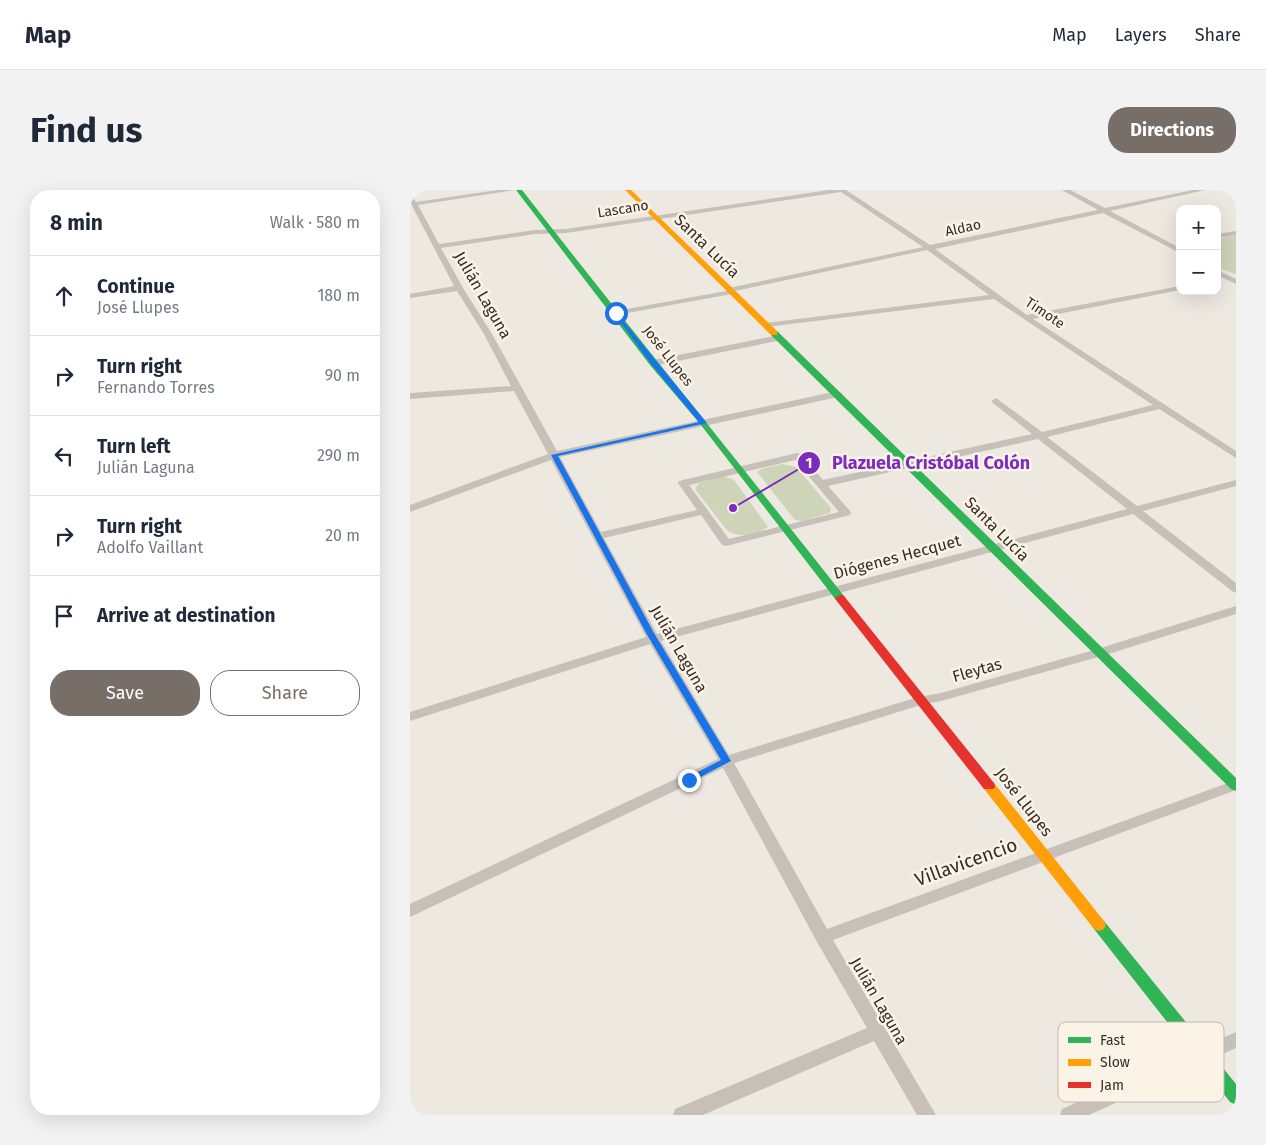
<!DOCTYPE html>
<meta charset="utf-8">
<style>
:root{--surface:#fff;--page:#f2f2f3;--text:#1f2937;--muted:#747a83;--line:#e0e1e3;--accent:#776e68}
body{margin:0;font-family:"Fira Sans",sans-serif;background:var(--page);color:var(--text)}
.controls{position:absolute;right:15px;top:15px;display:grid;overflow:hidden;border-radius:10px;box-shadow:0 5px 20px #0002}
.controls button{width:45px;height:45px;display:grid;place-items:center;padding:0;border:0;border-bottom:1px solid var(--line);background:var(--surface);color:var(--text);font:25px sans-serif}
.stop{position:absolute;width:15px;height:15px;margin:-11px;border:4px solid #1a73e8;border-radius:50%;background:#fff}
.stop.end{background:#1a73e8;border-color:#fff;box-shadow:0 1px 5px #0008}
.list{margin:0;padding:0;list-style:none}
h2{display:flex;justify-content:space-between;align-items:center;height:65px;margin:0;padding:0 20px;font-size:21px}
h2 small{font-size:16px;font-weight:400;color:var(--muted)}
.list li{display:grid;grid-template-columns:32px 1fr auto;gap:15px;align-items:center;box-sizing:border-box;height:80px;padding:0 20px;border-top:1px solid var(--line)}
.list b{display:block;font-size:19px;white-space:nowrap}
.list p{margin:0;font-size:16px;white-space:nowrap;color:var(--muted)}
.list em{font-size:16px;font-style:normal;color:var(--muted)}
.actions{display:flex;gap:10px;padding:15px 20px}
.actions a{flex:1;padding:11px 0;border:1px solid var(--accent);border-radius:20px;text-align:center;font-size:18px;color:var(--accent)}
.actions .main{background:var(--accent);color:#fff}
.icon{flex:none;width:28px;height:28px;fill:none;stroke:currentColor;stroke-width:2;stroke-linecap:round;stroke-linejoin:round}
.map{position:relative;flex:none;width:826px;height:925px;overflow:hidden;border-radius:20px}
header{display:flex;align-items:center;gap:30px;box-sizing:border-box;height:70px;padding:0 25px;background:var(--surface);border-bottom:1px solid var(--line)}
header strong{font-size:24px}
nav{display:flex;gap:28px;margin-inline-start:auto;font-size:18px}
.intro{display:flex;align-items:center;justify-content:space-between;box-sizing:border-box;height:120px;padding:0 30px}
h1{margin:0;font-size:35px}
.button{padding:12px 22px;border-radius:20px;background:var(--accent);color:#fff;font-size:18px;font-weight:700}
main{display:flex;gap:30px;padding:0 30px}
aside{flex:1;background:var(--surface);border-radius:20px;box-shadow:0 5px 20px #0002}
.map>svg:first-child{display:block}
.green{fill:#cdd4b8}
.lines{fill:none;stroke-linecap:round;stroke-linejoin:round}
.street{fill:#c6c0b9;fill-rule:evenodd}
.fast{fill:#30b455;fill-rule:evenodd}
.slow{fill:#ff9f0a;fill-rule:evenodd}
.jam{fill:#e5322d;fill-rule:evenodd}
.route{fill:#1a73e8}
.labels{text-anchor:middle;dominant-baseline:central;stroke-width:5;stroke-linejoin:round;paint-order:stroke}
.far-street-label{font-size:14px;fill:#372d27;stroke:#fbf3e6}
.street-label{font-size:16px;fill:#372d27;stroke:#fbf3e6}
.near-street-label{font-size:19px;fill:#372d27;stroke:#fbf3e6}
.key{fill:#fbf3e6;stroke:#c0b8ad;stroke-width:1}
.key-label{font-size:14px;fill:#372d27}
.leader{fill:none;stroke:#7b2cbf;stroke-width:2}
.callout-dot{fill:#7b2cbf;stroke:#fbf3e6;stroke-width:2}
.mark-label{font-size:15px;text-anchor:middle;font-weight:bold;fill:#fff}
.callout-label{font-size:18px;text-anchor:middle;font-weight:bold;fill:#7b2cbf;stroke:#fbf3e6;stroke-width:5;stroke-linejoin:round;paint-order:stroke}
</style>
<header>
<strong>Map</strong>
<nav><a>Map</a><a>Layers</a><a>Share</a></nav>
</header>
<div class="intro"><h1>Find us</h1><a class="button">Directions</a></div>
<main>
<aside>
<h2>8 min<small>Walk · 580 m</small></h2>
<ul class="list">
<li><svg class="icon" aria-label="ahead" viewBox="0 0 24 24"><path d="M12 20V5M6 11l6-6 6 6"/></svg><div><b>Continue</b><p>José Llupes</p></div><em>180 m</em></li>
<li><svg class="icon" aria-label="right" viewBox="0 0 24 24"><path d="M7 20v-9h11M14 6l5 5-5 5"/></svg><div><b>Turn right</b><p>Fernando Torres</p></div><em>90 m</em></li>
<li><svg class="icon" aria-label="left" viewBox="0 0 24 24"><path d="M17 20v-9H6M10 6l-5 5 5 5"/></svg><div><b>Turn left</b><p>Julián Laguna</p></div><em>290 m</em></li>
<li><svg class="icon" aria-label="right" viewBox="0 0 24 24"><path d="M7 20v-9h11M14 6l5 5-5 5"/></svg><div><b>Turn right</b><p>Adolfo Vaillant</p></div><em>20 m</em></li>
<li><svg class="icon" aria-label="arrive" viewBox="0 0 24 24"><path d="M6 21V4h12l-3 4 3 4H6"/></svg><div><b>Arrive at destination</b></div></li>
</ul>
<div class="actions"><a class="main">Save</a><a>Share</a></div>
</aside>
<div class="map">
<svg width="826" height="925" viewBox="0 0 826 925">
<rect width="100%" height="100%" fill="#ede8e0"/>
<path class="green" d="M 826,45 L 826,84 L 807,78 L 807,49 Z
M 372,274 L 386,277 L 421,318 L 420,323 L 392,331 L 385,330 L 347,282 L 351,279 Z
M 313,286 L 324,290 L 358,337 C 347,345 326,349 316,339 L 285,299 L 289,293 Z"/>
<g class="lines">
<path class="street" d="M 88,0 L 104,0 L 8,15 L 29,54 L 125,40 L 156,39 L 419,0 L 436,0 L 520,55 L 688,20 L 652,0 L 660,0 L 695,18 L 783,0 L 795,0 L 700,21 L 770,58 L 770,63 L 693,23 L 525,59 L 617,125 L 770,96 L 770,100 L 623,129 L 826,261 L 826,268 L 749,219 L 637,247 L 727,316 L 826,290 L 826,296 L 733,321 L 826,393 L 826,403 L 822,401 L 723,324 L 251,451 L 319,565 L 508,507 L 531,503 L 684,460 L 826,416 L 826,424 L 692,466 L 531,511 L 514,514 L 324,573 L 417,739 L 826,590 L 826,600 L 423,750 L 526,925 L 507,925 L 464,851 L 293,925 L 263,925 L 265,919 L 457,838 L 407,752 L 313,578 L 0,727 L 0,714 L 308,569 L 240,454 L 0,531 L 0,522 L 236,447 L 141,270 L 0,322 L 0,315 L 138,264 L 104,201 L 0,209 L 0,203 L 101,196 L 74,144 L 47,101 L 0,108 L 0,104 L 44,96 L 0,12 L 0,4 L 6,12 ZM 431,2 L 513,57 L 319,98 L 316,101 L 206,121 L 202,123 L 206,125 L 322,104 L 325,104 L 325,101 L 517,60 L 579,105 L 356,133 L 352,135 L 356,137 L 584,109 L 743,215 L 632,242 L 586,208 L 581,211 L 583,213 L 622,244 L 413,290 L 391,264 L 387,263 L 269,291 L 268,293 L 287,320 L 191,342 L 150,267 L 428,207 L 433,204 L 428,201 L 147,261 L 82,144 L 53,98 L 31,58 L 125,44 L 156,43 ZM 628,249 L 717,319 L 247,444 L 194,348 L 291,325 L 312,355 L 316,356 L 440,325 L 441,323 L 440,321 L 418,296 ZM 385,270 L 429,322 L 319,349 L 279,295 Z
M 826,41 L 826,45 L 807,48 L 807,44 Z
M 807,80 L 826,89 L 826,94 L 807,85 Z
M 369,145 L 372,146 L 372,150 L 243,176 L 239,173 L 243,170 Z
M 826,842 L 826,858 L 679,925 L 650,925 L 652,919 Z"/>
<path class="fast" d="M 106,0 L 112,0 C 218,136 327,270 434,406 L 435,408 L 434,410 L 426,410 L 291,235 L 240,175 Z
M 361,141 L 367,141 L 826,588 L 826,601 L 821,599 L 361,145 Z
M 689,729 L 694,731 L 826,894 L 826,915 L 820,912 L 684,739 L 682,735 L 684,731 Z"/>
<path class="slow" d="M 215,0 L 221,0 L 367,141 L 367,145 L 361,145 Z
M 579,591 L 584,593 L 694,731 L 696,735 L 694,739 L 689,741 L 684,739 L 574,599 L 573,596 L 574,593 Z"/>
<path class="jam" d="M 430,405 L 434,406 L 584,593 L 585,596 L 584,599 L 574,599 L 426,410 L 425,408 Z"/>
</g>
<path class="route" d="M 206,122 L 297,233 L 148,266 L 244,443 L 321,571 L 279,593 L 275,590 L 276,588 L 311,570 L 236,443 L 141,265 L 289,232 L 241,174 L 204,123 Z"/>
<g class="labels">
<g class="far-street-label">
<text transform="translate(213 19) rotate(-9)">Lascano</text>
<text transform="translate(553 38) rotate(-12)">Aldao</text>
<text transform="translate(635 123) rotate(34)">Timote</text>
<text transform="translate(258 166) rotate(52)">José Llupes</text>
</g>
<g class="street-label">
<text transform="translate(297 56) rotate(44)">Santa Lucía</text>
<text transform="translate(73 105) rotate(60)">Julián Laguna</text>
<text transform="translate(587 339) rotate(45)">Santa Lucía</text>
<text transform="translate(487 367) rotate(-15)">Diógenes Hecquet</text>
<text transform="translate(269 459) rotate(60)">Julián Laguna</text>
<text transform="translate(567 480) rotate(-16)">Fleytas</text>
<text transform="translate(614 612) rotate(52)">José Llupes</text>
<text transform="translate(469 811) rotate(60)">Julián Laguna</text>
</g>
<g class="near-street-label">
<text transform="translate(556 672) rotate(-20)">Villavicencio</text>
</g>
</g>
<rect x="648" y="832" width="166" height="80" rx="8" class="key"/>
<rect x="658" y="847" width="23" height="6" fill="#30b455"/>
<rect x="658" y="869" width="23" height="7" fill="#ff9f0a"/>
<rect x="658" y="892" width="23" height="6" fill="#e5322d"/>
<g class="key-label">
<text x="690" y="855">Fast</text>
<text x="690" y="877">Slow</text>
<text x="690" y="900">Jam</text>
</g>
<path class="leader" d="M323 318L399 273"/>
<g class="callout-dot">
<circle cx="323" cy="318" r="5"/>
<circle cx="399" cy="273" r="12"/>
</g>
<g class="mark-label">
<text x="399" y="278">1</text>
</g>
<g class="callout-label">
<text x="521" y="279">Plazuela Cristóbal Colón</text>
</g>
</svg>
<div class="controls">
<button>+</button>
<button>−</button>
</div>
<div class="stop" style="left:206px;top:123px"></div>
<div class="stop end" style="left:279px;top:590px"></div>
</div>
</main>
